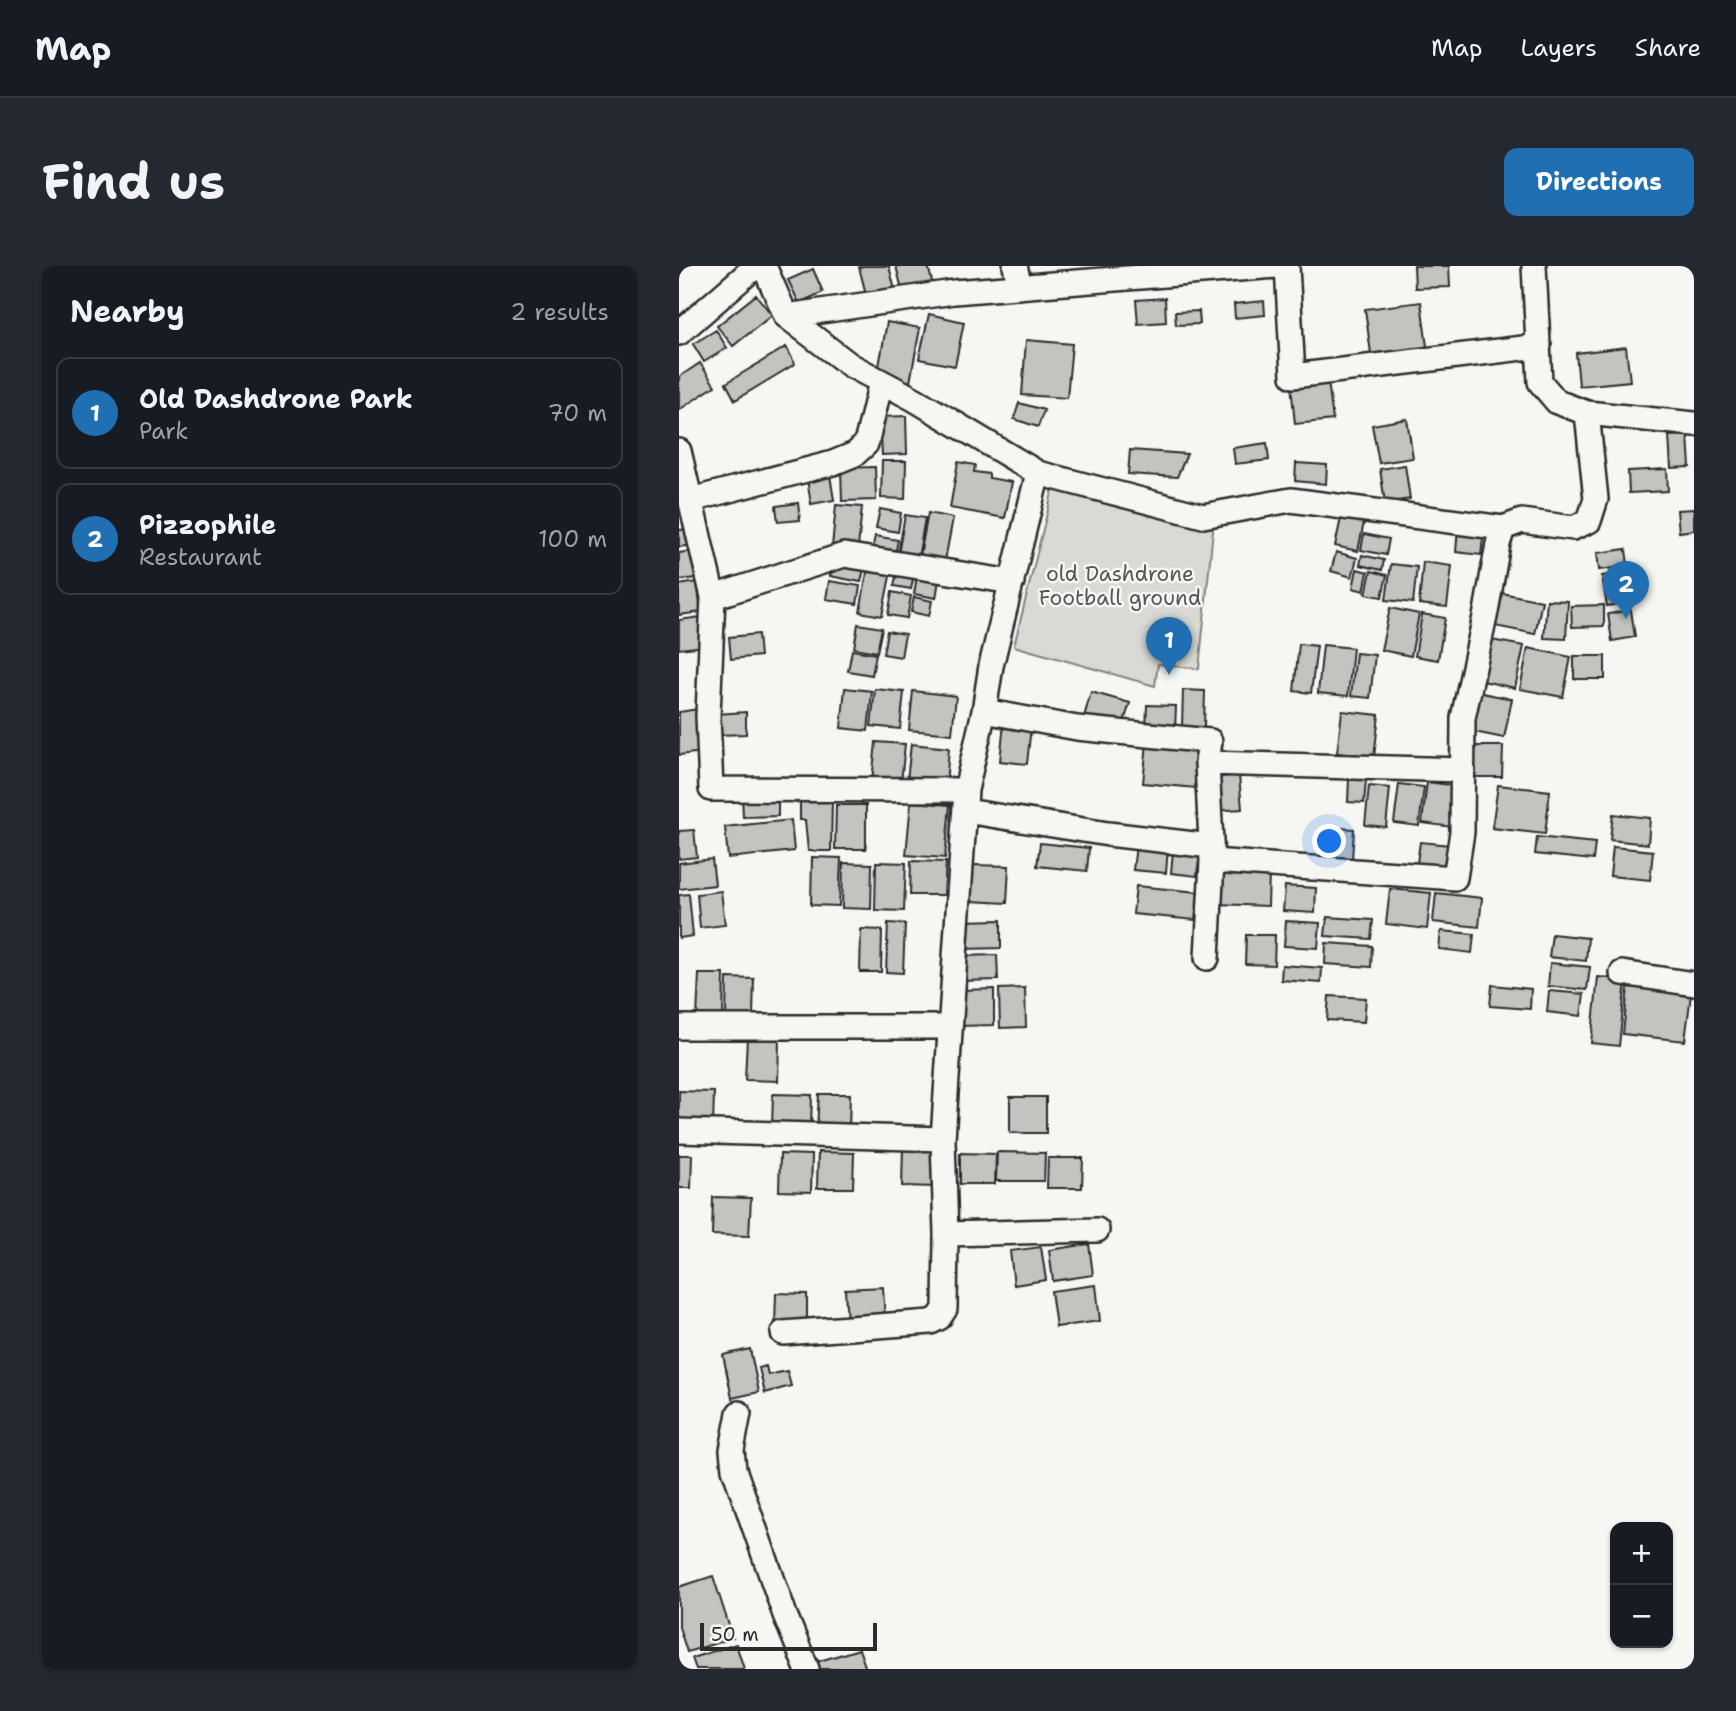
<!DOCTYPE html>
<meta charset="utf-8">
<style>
:root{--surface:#171b24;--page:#242831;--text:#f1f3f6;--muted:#9ea1a6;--line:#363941;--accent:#1f6fb2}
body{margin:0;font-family:"Shantell Sans",sans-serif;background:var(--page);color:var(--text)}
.controls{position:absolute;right:21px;bottom:21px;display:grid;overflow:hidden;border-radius:14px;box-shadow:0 2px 5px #0004}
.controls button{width:63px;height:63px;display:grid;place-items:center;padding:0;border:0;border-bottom:2px solid var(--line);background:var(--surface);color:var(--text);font:35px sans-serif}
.scale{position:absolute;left:21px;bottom:18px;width:177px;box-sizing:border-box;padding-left:7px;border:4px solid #2b2b2b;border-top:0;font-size:19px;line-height:24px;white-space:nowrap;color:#2b2b2b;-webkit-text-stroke:5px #f6f6f2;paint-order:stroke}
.you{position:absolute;left:651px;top:576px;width:24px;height:24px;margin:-18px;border:5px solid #fff;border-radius:50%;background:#1a73e8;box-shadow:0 0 0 10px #1a73e833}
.badge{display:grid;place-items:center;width:46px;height:46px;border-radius:50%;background:var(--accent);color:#fff;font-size:23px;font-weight:700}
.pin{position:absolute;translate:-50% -58px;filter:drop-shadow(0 2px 4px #0008)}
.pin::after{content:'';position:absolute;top:37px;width:24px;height:21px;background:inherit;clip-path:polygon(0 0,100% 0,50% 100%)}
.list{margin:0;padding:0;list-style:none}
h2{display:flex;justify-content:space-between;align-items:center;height:91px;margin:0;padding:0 28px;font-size:30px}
h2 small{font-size:23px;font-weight:400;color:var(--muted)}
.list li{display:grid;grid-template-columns:46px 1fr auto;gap:21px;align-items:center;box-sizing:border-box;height:112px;margin:0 14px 14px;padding:0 14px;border:2px solid var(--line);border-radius:14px}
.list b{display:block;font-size:26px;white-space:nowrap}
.list p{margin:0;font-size:23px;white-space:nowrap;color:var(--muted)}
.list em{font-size:23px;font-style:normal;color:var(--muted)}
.map{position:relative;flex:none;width:1015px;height:1403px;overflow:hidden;border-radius:14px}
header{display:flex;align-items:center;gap:42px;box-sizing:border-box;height:98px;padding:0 35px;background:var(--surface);border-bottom:2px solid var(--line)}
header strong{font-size:33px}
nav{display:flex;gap:38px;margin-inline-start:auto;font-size:24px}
.intro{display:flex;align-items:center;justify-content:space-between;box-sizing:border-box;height:168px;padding:0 42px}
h1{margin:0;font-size:49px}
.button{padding:18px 32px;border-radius:14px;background:var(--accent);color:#fff;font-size:24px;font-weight:700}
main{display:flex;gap:42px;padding:0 42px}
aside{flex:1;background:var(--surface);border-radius:14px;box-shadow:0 2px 5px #0004}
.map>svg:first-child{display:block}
.green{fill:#d9d9d5;stroke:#828280;stroke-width:2}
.building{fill:#c3c3c0;stroke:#2b2b2b;stroke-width:2}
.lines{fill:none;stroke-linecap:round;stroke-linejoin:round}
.minor-casing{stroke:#2b2b2b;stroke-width:28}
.minor{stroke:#f6f6f2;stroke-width:23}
.labels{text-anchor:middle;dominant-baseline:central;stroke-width:5;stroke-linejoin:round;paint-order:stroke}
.park-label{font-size:21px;fill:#565656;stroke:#f6f6f2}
</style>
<header>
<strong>Map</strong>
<nav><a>Map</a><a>Layers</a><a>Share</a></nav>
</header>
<div class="intro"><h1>Find us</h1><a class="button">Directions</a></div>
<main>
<aside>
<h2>Nearby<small>2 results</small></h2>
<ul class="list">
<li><span class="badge">1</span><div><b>Old Dashdrone Park</b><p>Park</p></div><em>70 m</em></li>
<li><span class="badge">2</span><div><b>Pizzophile</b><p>Restaurant</p></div><em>100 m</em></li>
</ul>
</aside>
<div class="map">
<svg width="1015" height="1403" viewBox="0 0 1015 1403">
<rect width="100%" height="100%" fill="#f6f6f2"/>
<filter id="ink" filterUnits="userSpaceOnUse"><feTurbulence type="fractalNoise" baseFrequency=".0143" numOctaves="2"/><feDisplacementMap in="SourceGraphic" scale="14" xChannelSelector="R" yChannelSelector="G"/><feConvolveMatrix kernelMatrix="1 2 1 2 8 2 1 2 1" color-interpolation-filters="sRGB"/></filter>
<g filter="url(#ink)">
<path class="green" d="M 376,215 L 535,254 L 520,403 L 479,398 L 476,420 L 335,380 Z"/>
<path class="building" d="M 185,0 L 210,0 L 217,28 L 189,36 L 180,1 Z
M 217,0 L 249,0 L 255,23 L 225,31 Z
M 735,0 L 770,0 L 771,21 L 736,22 Z
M 134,3 L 144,26 L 120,37 L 109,14 Z
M 77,29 L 93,49 L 54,80 L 38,60 Z
M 486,32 L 487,56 L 459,58 L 457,34 Z
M 585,35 L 586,49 L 556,52 L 555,38 Z
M 742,36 L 749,88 L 693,95 L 686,43 Z
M 520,45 L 521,58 L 497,59 L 496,46 Z
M 250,48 L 285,56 L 276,100 L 240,93 Z
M 208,56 L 241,62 L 231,116 L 198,111 Z
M 37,64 L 48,82 L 25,96 L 14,78 Z
M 347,74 L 393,78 L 388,132 L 343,129 Z
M 107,81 L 116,98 L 56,134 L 47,117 Z
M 947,81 L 951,115 L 900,120 L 897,87 Z
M 21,97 L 36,120 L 0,144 L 0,111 Z
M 649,115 L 654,154 L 616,158 L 612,119 Z
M 340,137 L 365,144 L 359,161 L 335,153 Z
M 227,150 L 228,188 L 203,189 L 201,151 Z
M 728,153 L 734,192 L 700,197 L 693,159 Z
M 1009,169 L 1011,201 L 992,202 L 990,170 Z
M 588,177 L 590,194 L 556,198 L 554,182 Z
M 451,184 L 508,188 L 498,211 L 449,208 Z
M 203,195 L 227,195 L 226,233 L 202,232 Z
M 279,196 L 296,199 L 295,206 L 310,208 L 310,212 L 333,216 L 326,252 L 271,242 Z
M 617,197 L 648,199 L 647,218 L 616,215 Z
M 726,199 L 731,233 L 706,237 L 701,203 Z
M 196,201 L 197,234 L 163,235 L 162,202 Z
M 150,203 L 155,234 L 132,238 L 127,207 Z
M 988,203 L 989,225 L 950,227 L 949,205 Z
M 119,237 L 121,254 L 99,256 L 97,240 Z
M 157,239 L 183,241 L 179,282 L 153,281 Z
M 201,243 L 222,247 L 219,266 L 197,262 Z
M 1015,243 L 1015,264 L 1000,266 L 998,244 Z
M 249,247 L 274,252 L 265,300 L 240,295 Z
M 226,249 L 246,252 L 238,298 L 218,294 Z
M 662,252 L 685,256 L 679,285 L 656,280 Z
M 779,261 L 805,265 L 802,289 L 777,286 Z
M 11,263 L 13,279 L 0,281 L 0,264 Z
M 685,268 L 710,273 L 707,289 L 682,284 Z
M 196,270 L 219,274 L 216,289 L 193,285 Z
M 947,283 L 949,300 L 920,304 L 918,287 Z
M 15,285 L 18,312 L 0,314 L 0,287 Z
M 657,286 L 678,292 L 673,311 L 652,305 Z
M 683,289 L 705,294 L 703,304 L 681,299 Z
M 154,296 L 185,302 L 182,316 L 151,310 Z
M 744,296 L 773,300 L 768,341 L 740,338 Z
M 712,298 L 738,301 L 734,337 L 707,334 Z
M 189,301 L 212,305 L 203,350 L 181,346 Z
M 219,301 L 236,304 L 232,323 L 215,320 Z
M 678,303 L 689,306 L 685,325 L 674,322 Z
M 239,304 L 261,308 L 257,332 L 235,328 Z
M 692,305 L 708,309 L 703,331 L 687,328 Z
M 946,306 L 951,336 L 928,340 L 923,310 Z
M 150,315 L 181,320 L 178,338 L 147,333 Z
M 18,316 L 22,346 L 0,349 L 0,319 Z
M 213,326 L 232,330 L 228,352 L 209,349 Z
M 818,326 L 863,335 L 856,368 L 811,359 Z
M 235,331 L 253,335 L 250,350 L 232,346 Z
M 868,334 L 889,335 L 887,373 L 865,372 Z
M 925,339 L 925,360 L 893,361 L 892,340 Z
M 711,342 L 740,348 L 732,390 L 702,384 Z
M 952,344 L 956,371 L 933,375 L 929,348 Z
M 743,348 L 766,352 L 759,394 L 736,390 Z
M 22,351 L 26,380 L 0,383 L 0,354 Z
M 179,358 L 203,362 L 198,386 L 175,382 Z
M 208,365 L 226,368 L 222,391 L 204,388 Z
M 79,368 L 81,390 L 52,393 L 50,371 Z
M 807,373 L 845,380 L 836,422 L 799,414 Z
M 620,378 L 638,380 L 632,427 L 615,425 Z
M 644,379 L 674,382 L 669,430 L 639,427 Z
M 849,382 L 892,391 L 884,431 L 841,423 Z
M 173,384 L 197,388 L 193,409 L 169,405 Z
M 677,387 L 696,389 L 691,432 L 672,430 Z
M 895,390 L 926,390 L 926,413 L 895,413 Z
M 166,422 L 193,425 L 189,465 L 162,462 Z
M 196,423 L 225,426 L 221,463 L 192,460 Z
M 504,424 L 526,425 L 525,461 L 503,461 Z
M 234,425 L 277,430 L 273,468 L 230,464 Z
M 412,426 L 451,437 L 443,462 L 405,451 Z
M 798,426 L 833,433 L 825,472 L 790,465 Z
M 468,439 L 497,440 L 496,465 L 467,464 Z
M 19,443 L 24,486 L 0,489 L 0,446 Z
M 663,445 L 700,449 L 695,491 L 658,487 Z
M 67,446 L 67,468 L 38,469 L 37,448 Z
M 325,457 L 352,460 L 348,498 L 321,495 Z
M 197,476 L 226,478 L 222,517 L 193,515 Z
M 468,477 L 521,483 L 517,522 L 464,517 Z
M 232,478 L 270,482 L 267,519 L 228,515 Z
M 791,480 L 824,480 L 823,511 L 790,511 Z
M 560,509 L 563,543 L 534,545 L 532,512 Z
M 670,513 L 687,514 L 685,537 L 669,536 Z
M 748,516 L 778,520 L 773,561 L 743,557 Z
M 720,518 L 745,521 L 740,560 L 715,557 Z
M 819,519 L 871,525 L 866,568 L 813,562 Z
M 690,520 L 711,522 L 707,561 L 686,559 Z
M 99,527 L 99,550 L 64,551 L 63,528 Z
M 121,533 L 153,533 L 152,585 L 129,585 L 126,554 L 121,554 Z
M 232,536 L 271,539 L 266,592 L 227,589 Z
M 157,539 L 187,539 L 187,583 L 156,583 Z
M 934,548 L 971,552 L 969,578 L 931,574 Z
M 112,554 L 115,585 L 49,592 L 46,561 Z
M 650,561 L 675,563 L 673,593 L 648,592 Z
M 15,564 L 18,591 L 0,593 L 0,565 Z
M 858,571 L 916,577 L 914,594 L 856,588 Z
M 741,576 L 771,579 L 767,606 L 737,603 Z
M 361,577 L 410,582 L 408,605 L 358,600 Z
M 457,579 L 489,582 L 487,607 L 454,604 Z
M 934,581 L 974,585 L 971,614 L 931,610 Z
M 494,584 L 521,587 L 518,610 L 492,607 Z
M 133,591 L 162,592 L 160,640 L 132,639 Z
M 33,593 L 36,619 L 0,623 L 0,597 Z
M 232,595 L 267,596 L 265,629 L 231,629 Z
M 197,596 L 227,597 L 225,645 L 196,644 Z
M 164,597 L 193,598 L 192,643 L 163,642 Z
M 294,599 L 330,600 L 328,637 L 292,635 Z
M 539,606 L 590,607 L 589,640 L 538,638 Z
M 457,620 L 519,626 L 516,654 L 454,648 Z
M 606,620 L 637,622 L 636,647 L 604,645 Z
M 711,623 L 752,627 L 748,663 L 707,658 Z
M 42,625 L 46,659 L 21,662 L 18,628 Z
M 757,627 L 803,632 L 800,661 L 754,656 Z
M 10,628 L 14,670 L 0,672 L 0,629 Z
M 648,651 L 694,654 L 692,673 L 646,670 Z
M 322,654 L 322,682 L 284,683 L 283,655 Z
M 607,655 L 641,657 L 639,682 L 605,680 Z
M 209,657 L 226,658 L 224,707 L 207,706 Z
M 182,663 L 203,664 L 202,706 L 181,706 Z
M 762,665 L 795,668 L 793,687 L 760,683 Z
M 873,668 L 909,672 L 907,695 L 870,691 Z
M 567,669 L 596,669 L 595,699 L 566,698 Z
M 647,677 L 693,680 L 692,701 L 646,698 Z
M 318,689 L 319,714 L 282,715 L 281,690 Z
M 871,697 L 911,701 L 908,724 L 869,720 Z
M 603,699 L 643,702 L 642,717 L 602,714 Z
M 20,708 L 45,708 L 44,752 L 18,751 Z
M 919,711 L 947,714 L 940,780 L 912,777 Z
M 48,712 L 75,713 L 74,749 L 47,749 Z
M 813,719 L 852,723 L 851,743 L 811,740 Z
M 949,721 L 1012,728 L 1006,775 L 944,768 Z
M 346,722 L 347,761 L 321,762 L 320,723 Z
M 315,723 L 315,759 L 281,760 L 280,724 Z
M 870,725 L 905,728 L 902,750 L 868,746 Z
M 650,730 L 687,732 L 685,756 L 648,754 Z
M 68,772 L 100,773 L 99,815 L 66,814 Z
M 0,825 L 35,826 L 34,860 L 0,860 Z
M 94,828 L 133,829 L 132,861 L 93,860 Z
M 140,828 L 171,828 L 170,864 L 138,864 Z
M 331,831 L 367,831 L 367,867 L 331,867 Z
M 224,881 L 259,882 L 258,921 L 223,920 Z
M 139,886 L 175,887 L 174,922 L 138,922 Z
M 318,886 L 366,887 L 365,915 L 317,915 Z
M 281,887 L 317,888 L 316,918 L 281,918 Z
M 101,888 L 133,889 L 132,926 L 100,925 Z
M 0,889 L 13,889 L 12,922 L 0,922 Z
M 369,892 L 404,892 L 403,922 L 368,922 Z
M 34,931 L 72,932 L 70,970 L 33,969 Z
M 410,978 L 414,1009 L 374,1015 L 370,984 Z
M 362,981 L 367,1014 L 335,1019 L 331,985 Z
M 417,1019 L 421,1055 L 377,1061 L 372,1025 Z
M 204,1021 L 206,1054 L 168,1057 L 166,1023 Z
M 97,1027 L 128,1028 L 128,1062 L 96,1061 Z
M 71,1083 L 80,1126 L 53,1132 L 44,1089 Z
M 87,1100 L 89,1109 L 108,1105 L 112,1120 L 86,1127 L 80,1102 Z
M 34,1310 L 54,1372 L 8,1386 L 0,1361 L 0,1321 Z
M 57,1378 L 65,1403 L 17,1403 L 13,1392 Z
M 180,1383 L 187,1403 L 136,1403 L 134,1397 Z"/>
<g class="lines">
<defs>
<path id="minor" d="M 85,0 L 107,50 L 275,26 L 597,0
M 336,0 L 341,21
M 608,0 L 614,110 L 860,80
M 855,0 L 861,116 L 878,136 L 908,147 L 1015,158
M 0,67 L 77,0
M 0,185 L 34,331 L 29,449 L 32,523 L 287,524
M 359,207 L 524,250 L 612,234 L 824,262
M 12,234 L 154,197 L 176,188 L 187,178 L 202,116
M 34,331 L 165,289 L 333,316
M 305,445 L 398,462 L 531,475 L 528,497 L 784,504
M 528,497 L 533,595 L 528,692
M 287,545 L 429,568 L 532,580
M 533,595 L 776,612 L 783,566 L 784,452 L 807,346 L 819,278 L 824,262 L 843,255 L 894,262 L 910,255 L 917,233 L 908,147
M 943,707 L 1015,718
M 0,761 L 270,761
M 0,865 L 264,873
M 267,968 L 418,964
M 104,1067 L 252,1056 L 260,1052 L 266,1043 L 267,968 L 264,873 L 287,524 L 305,445 L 312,400 L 359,207 L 235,133 L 171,99 L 107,50
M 60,1147 L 53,1184 L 55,1203 L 106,1349 L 128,1403"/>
</defs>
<use href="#minor" class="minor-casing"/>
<use href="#minor" class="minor"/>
</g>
</g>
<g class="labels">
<g class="park-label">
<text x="441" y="308">old Dashdrone<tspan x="441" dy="24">Football ground</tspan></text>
</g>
</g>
</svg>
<div class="controls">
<button>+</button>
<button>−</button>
</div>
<div class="scale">50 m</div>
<div class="you"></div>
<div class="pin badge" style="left:490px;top:409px">1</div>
<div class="pin badge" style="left:947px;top:353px">2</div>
</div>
</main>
